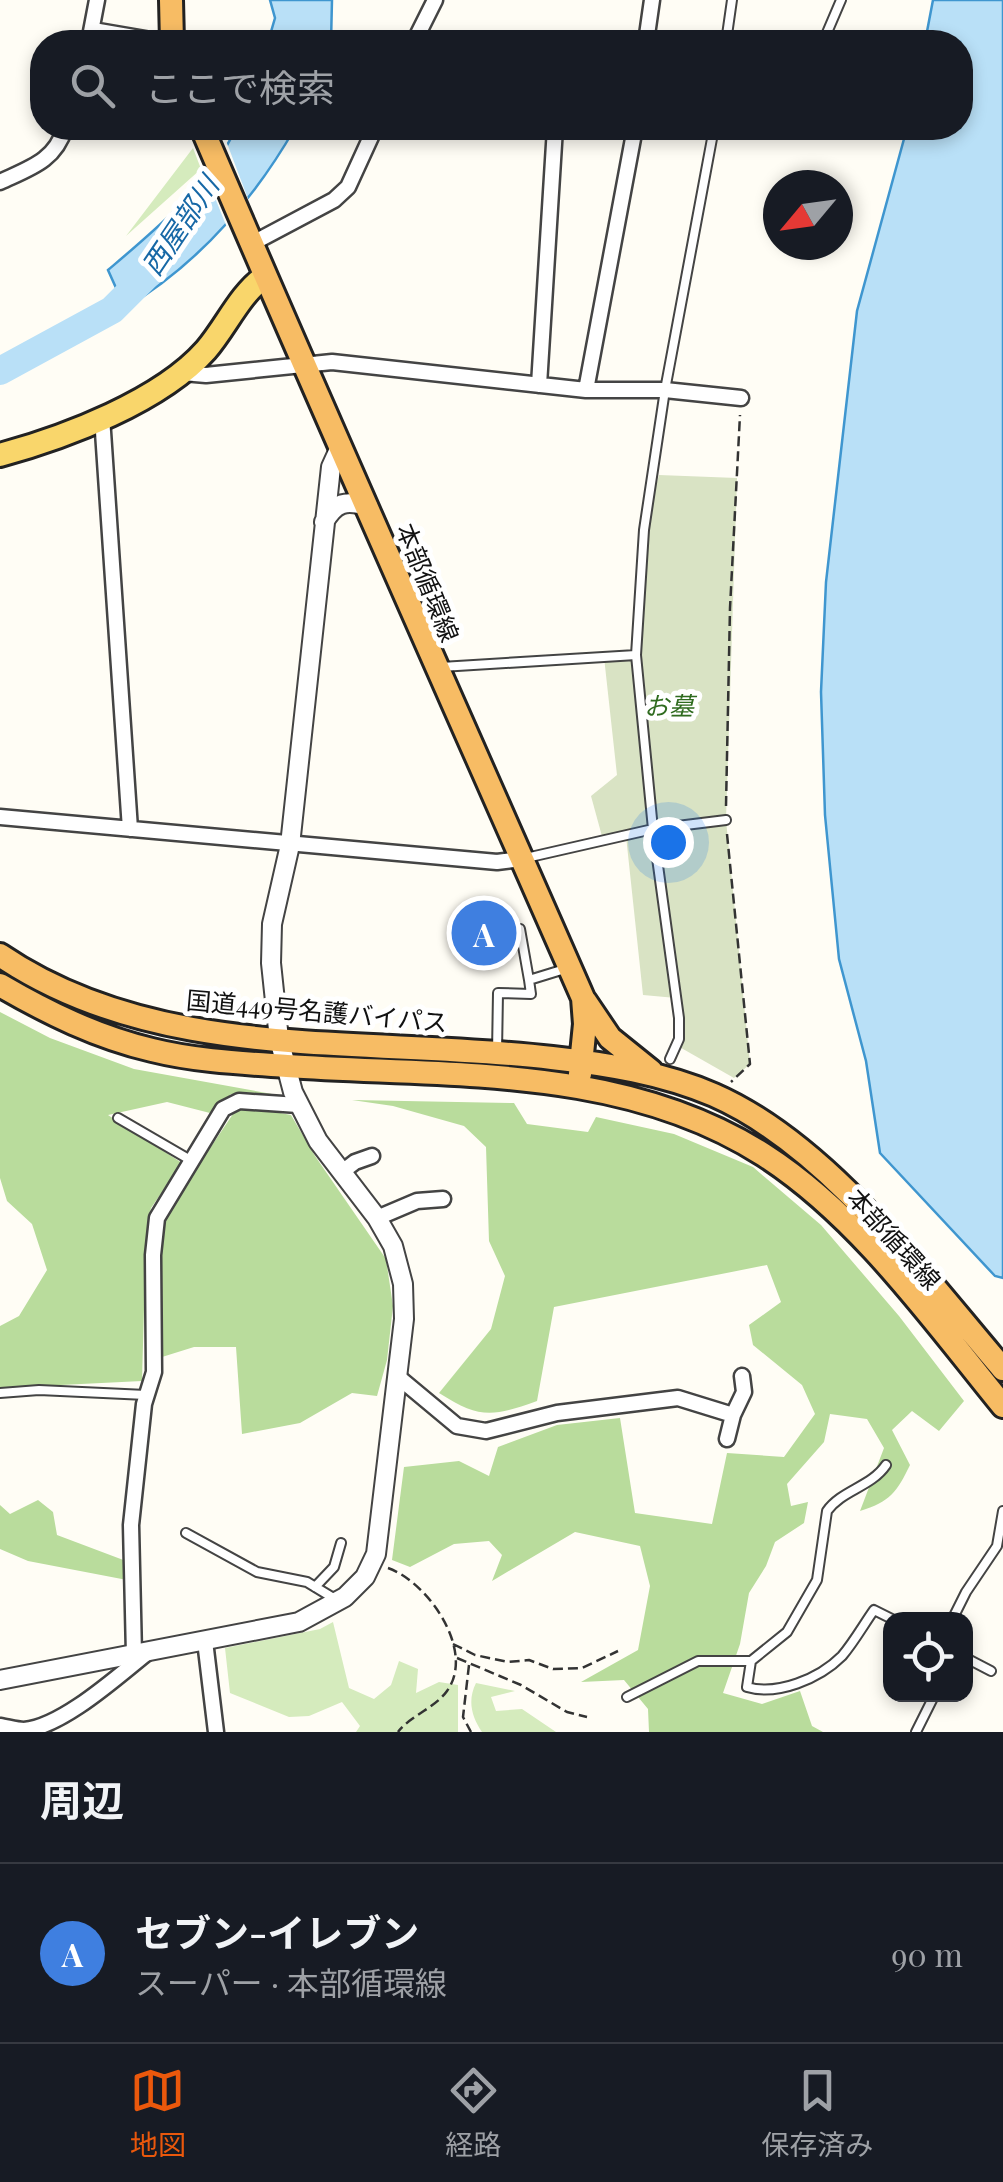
<!DOCTYPE html>
<html lang="ja">
<meta charset="utf-8">
<style>
:root{--surface:#171b24;--page:#242831;--text:#f1f3f6;--muted:#9ea1a6;--line:#363941;--accent:#ea580c}
body{margin:0;font-family:"Playfair Display","Noto Sans JP",serif;background:var(--page);color:var(--text)}
.controls{position:absolute;right:30px;bottom:30px;display:grid;overflow:hidden;border-radius:20px;box-shadow:0 5px 15px #0003}
.controls button{width:90px;height:90px;display:grid;place-items:center;padding:0;border:0;border-bottom:2px solid var(--line);background:var(--surface);color:var(--text);font:50px sans-serif}
.compass{position:absolute;left:763px;top:170px;width:90px;height:90px;border-radius:50%;background:var(--surface);box-shadow:0 5px 15px #0003;rotate:241deg}
.you{position:absolute;left:668px;top:842px;width:35px;height:35px;margin:-25px;border:8px solid #fff;border-radius:50%;background:#1a73e8;box-shadow:0 0 0 15px #1a73e833}
.badge{display:grid;place-items:center;width:65px;height:65px;border-radius:50%;background:var(--accent);color:#fff;font-size:32px;font-weight:700}
.pin{position:absolute;translate:-50% -50%;border:5px solid #fff;box-shadow:0 2px 10px #0006}
.list{margin:0;padding:0;list-style:none}
h2{display:flex;justify-content:space-between;align-items:center;height:130px;margin:0;padding:0 40px;font-size:42px}
h2 small{font-size:32px;font-weight:400;color:var(--muted)}
.list li{display:grid;grid-template-columns:65px 1fr auto;gap:30px;align-items:center;box-sizing:border-box;height:180px;padding:0 40px;border-top:2px solid var(--line)}
.list b{display:block;font-size:38px;white-space:nowrap}
.list p{margin:0;font-size:32px;white-space:nowrap;color:var(--muted)}
.list em{font-size:32px;font-style:normal;color:var(--muted)}
.icon{flex:none;width:55px;height:55px;fill:none;stroke:currentColor;stroke-width:2;stroke-linecap:round;stroke-linejoin:round}
.map{position:relative;flex:none;width:1003px;height:1732px;overflow:hidden}
.search{position:absolute;background:var(--surface);box-shadow:0 5px 15px #0003;left:30px;right:30px;top:30px;height:110px;display:flex;align-items:center;gap:25px;box-sizing:border-box;padding:0 35px;border-radius:40px;color:var(--muted);font-size:38px}
.sheet{height:310px;background:var(--surface)}
nav{display:flex;justify-content:space-around;align-items:center;box-sizing:border-box;height:140px;border-top:2px solid var(--line);background:var(--surface);font-size:28px;color:var(--muted)}
nav a{display:grid;justify-items:center;gap:5px}
nav .on{color:var(--accent)}
.map>svg:first-child{display:block}
.green{fill:#d5ebbd}
.forest{fill:#b9dc9c}
.cemetery{fill:#d9e3c4}
.water{fill:#b9e0f7;stroke:#3f96cf;stroke-width:2.5}
.pier{fill:#fffdf5}
.lines{fill:none;stroke-linecap:round;stroke-linejoin:round}
.river{stroke:#b9e0f7;stroke-width:28}
.service-casing{stroke:#444;stroke-width:12}
.minor-casing{stroke:#444;stroke-width:19}
.tertiary-casing{stroke:#444;stroke-width:22}
.primary-casing{stroke:#222;stroke-width:28}
.trunk-casing{stroke:#222;stroke-width:28}
.path{stroke:#333;stroke-width:2.5;stroke-dasharray:10 5;stroke-linecap:butt}
.service{stroke:#fff;stroke-width:8}
.minor{stroke:#fff;stroke-width:14}
.tertiary{stroke:#fff;stroke-width:18}
.primary{stroke:#f9d66b;stroke-width:22}
.trunk{stroke:#f7bc64;stroke-width:22}
.labels{text-anchor:middle;dominant-baseline:central;stroke-width:10;stroke-linejoin:round;paint-order:stroke}
.street-label{font-size:25px;fill:#111;stroke:#fff}
.park-label{font-size:25px;font-style:italic;fill:#2f6b1f;stroke:#fff}
.water-label{font-size:28px;font-style:italic;fill:#1768a6;stroke:#fff}
</style>
<div class="map">
<svg width="1003" height="1732" viewBox="0 0 1003 1732">
<rect width="100%" height="100%" fill="#fffdf5"/>
<path class="green" d="M 193,148 L 201,169 L 126,236 Z
M 333,1622 L 349,1688 L 374,1699 L 391,1685 L 399,1661 L 418,1669 L 416,1693 L 439,1682 L 458,1685 L 458,1732 L 356,1732 L 360,1726 L 342,1702 L 309,1716 L 289,1717 L 230,1693 L 225,1648 L 320,1629 Z
M 476,1683 L 515,1691 L 491,1697 L 496,1711 L 522,1709 L 556,1732 L 482,1732 C 472,1717 467,1701 476,1683 Z"/>
<path class="forest" d="M 0,1012 L 50,1038 L 134,1069 L 272,1094 L 231,1094 L 210,1113 L 167,1102 L 108,1115 L 182,1163 L 151,1208 L 146,1237 L 142,1381 L 0,1388 L 0,1326 L 19,1316 L 47,1270 L 32,1224 L 7,1201 L 0,1178 Z
M 352,1100 L 514,1103 L 527,1124 L 588,1132 L 596,1117 L 674,1134 L 753,1167 L 821,1225 L 899,1316 L 964,1401 L 939,1431 L 912,1411 L 892,1430 L 910,1465 C 897,1492 890,1502 860,1511 L 884,1448 L 867,1419 L 830,1414 L 824,1442 L 787,1484 L 791,1506 L 808,1502 L 804,1523 L 775,1542 L 766,1566 L 749,1593 L 740,1644 L 723,1693 L 762,1704 L 800,1691 L 812,1726 L 823,1732 L 649,1732 L 648,1709 L 624,1680 L 581,1682 L 638,1650 L 650,1586 L 640,1546 L 575,1532 L 492,1581 L 502,1555 L 489,1541 L 454,1544 L 410,1567 L 392,1560 L 404,1467 L 459,1461 L 489,1476 L 498,1447 L 557,1425 L 620,1418 L 635,1513 L 712,1524 L 727,1453 L 784,1457 L 815,1414 L 802,1385 L 753,1345 L 749,1325 L 781,1302 L 767,1265 L 554,1307 L 537,1401 C 492,1417 480,1419 439,1393 L 491,1329 L 505,1276 L 489,1241 L 486,1147 L 464,1126 L 393,1106 Z
M 248,1107 L 291,1115 L 315,1156 L 386,1259 L 393,1306 L 387,1360 L 377,1396 L 352,1393 L 300,1423 L 242,1434 L 236,1347 L 194,1347 L 162,1357 L 160,1248 L 165,1215 L 235,1111 Z
M 38,1500 L 53,1512 L 57,1535 L 126,1561 L 127,1580 L 28,1561 L 0,1549 L 0,1505 L 10,1514 Z"/>
<path class="cemetery" d="M 659,475 L 737,478 L 726,820 L 750,1064 L 734,1078 L 676,1045 L 676,998 L 643,995 L 626,836 L 603,840 L 591,796 L 617,775 L 604,657 L 635,655 L 644,530 Z"/>
<path class="water" d="M 270,0 L 332,0 L 331,42 L 268,42 L 275,18 Z
M 933,0 L 1003,0 L 1003,1278 L 995,1276 L 880,1153 L 866,1061 L 839,959 L 825,815 L 821,692 L 826,582 L 857,311 L 907,128 L 960,128 L 960,42 L 925,42 Z
M 236,128 L 295,128 C 253,201 198,264 125,308 L 108,270 C 155,230 210,185 236,128 Z"/>
<path class="pier" d="M 225,138 L 250,204 L 228,230 L 203,168 Z"/>
<g class="lines">
<path class="river" d="M 0,371 L 112,310 L 148,274"/>
<defs>
<path id="service" d="M 726,42 L 732,0
M 823,42 L 841,0
M 441,667 L 636,655
M 526,858 L 653,829 L 726,820
M 520,929 L 529,980
M 497,1052 L 498,993 L 531,994 L 529,980 L 568,968
M 670,1059 L 679,1039 L 679,1018 L 653,829 L 636,655 L 644,530 L 665,390 L 714,128
M 118,1118 L 192,1161
M 0,1393 L 39,1390 L 146,1395
M 186,1533 L 257,1572 L 307,1582 L 335,1599
M 315,1587 L 334,1567 L 341,1543
M 952,1620 L 966,1592 L 997,1546 L 1003,1511
M 966,1658 L 991,1671
M 751,1661 L 787,1632 L 817,1580 L 827,1511 C 842,1490 871,1487 886,1465
M 627,1697 L 698,1661 L 751,1661 L 747,1687 C 777,1696 819,1679 842,1656 C 854,1642 864,1624 874,1610 L 894,1620
M 916,1732 L 935,1694"/>
<path id="minor" d="M 93,30 L 163,42
M 89,42 L 97,0
M 414,42 L 435,0
M 646,42 L 652,0
M 0,182 C 30,168 55,161 65,128
M 251,244 L 334,200 L 348,187 L 375,128
M 183,373 L 206,375 L 332,362 L 586,390 L 665,390 L 741,398
M 539,385 L 555,128
M 586,390 L 635,128
M 102,417 L 130,829
M 0,817 L 497,862 L 521,859
M 342,1172 L 355,1162 L 372,1156
M 377,1218 L 417,1201 L 443,1199
M 397,1376 L 457,1426 L 486,1431 L 557,1413 L 678,1398 L 733,1415 L 744,1392 L 742,1376
M 727,1439 L 733,1415
M 205,1641 L 216,1732
M 134,1655 L 131,1525 L 144,1404 L 154,1372 L 153,1255 L 157,1218 L 223,1109 L 239,1101 L 298,1105
M 0,1726 C 7,1727 17,1730 24,1730 C 62,1727 118,1676 147,1653"/>
<path id="tertiary" d="M 324,522 C 336,502 345,500 368,506
M 0,1680 L 299,1622 L 345,1597 L 365,1577 L 376,1554 L 404,1319 L 403,1284 L 393,1246 L 377,1218 L 318,1141 L 293,1092 L 279,1039 L 271,963 L 272,924 L 290,845 L 331,467 L 341,445"/>
<path id="primary" d="M 0,455 C 66,437 161,401 206,350 C 226,327 239,295 264,277"/>
<path id="trunk" d="M 171,0 L 172,42
M 202,128 C 326,419 456,708 583,998 L 585,1024 L 580,1074
M 0,955 C 160,1064 369,1036 552,1058 C 606,1064 663,1073 714,1095 C 828,1145 923,1276 1003,1369
M 0,985 C 48,1013 97,1037 152,1050 C 196,1061 243,1063 287,1066 C 448,1077 622,1064 764,1155 C 859,1216 932,1319 1003,1406
M 585,1001 L 610,1038 L 651,1071"/>
</defs>
<use href="#service" class="service-casing"/>
<use href="#minor" class="minor-casing"/>
<use href="#tertiary" class="tertiary-casing"/>
<use href="#primary" class="primary-casing"/>
<use href="#trunk" class="trunk-casing"/>
<path class="path" d="M 726,806 L 730,608 L 740,415
M 727,834 L 750,1064 L 731,1082
M 388,1568 C 428,1582 476,1651 447,1691 C 435,1708 410,1716 398,1732
M 453,1644 L 475,1655 L 508,1662 L 529,1660 L 553,1669 L 582,1668 L 618,1651
M 457,1658 L 521,1685 L 567,1712 L 587,1717
M 469,1665 L 463,1717 L 471,1732"/>
<use href="#service" class="service"/>
<use href="#minor" class="minor"/>
<use href="#tertiary" class="tertiary"/>
<use href="#primary" class="primary"/>
<use href="#trunk" class="trunk"/>
</g>
<g class="labels">
<g class="street-label">
<text transform="translate(429 582) rotate(68)">本部循環線</text>
<text transform="translate(317 1010) rotate(5)">国道449号名護バイパス</text>
<text transform="translate(895 1238) rotate(48)">本部循環線</text>
</g>
<g class="park-label">
<text x="669" y="704">お墓</text>
</g>
<g class="water-label">
<text transform="translate(179 225) rotate(-56)">西屋部川</text>
</g>
</g>
</svg>
<div class="controls">
<button><svg class="icon" aria-label="locate" viewBox="0 0 24 24"><circle cx="12" cy="12" r="6"/><path d="M12 2v4M12 18v4M2 12h4M18 12h4"/></svg></button>
</div>
<svg class="compass" viewBox="-18 -18 36 36"><path d="M0-13l5 13h-10z" fill="#e53935"/><path d="M0 13l5-13h-10z" fill="#9ea1a6"/></svg>
<div class="you"></div>
<div class="pin badge" style="left:484px;top:933px;background:#3f7fe0">A</div>
<div class="search"><svg class="icon" aria-label="search" viewBox="0 0 24 24"><circle cx="10" cy="10" r="6"/><path d="M15 15l6 6"/></svg>ここで検索</div>
</div>
<section class="sheet">
<h2>周辺<small></small></h2>
<ul class="list">
<li><span class="badge" style="background:#3f7fe0">A</span><div><b>セブン-イレブン</b><p>スーパー · 本部循環線</p></div><em>90 m</em></li>
</ul>
</section>
<nav>
<a class="on"><svg class="icon" aria-label="map" viewBox="0 0 24 24"><path d="M3 6l6-2 6 2 6-2v14l-6 2-6-2-6 2zM9 4v14M15 6v14"/></svg>地図</a>
<a><svg class="icon" aria-label="directions" viewBox="0 0 24 24"><path d="M12 3l9 9-9 9-9-9zM9 14v-3h6M13 9l2 2-2 2"/></svg>経路</a>
<a><svg class="icon" aria-label="saved" viewBox="0 0 24 24"><path d="M7 4h10v16l-5-4-5 4z"/></svg>保存済み</a>
</nav>
